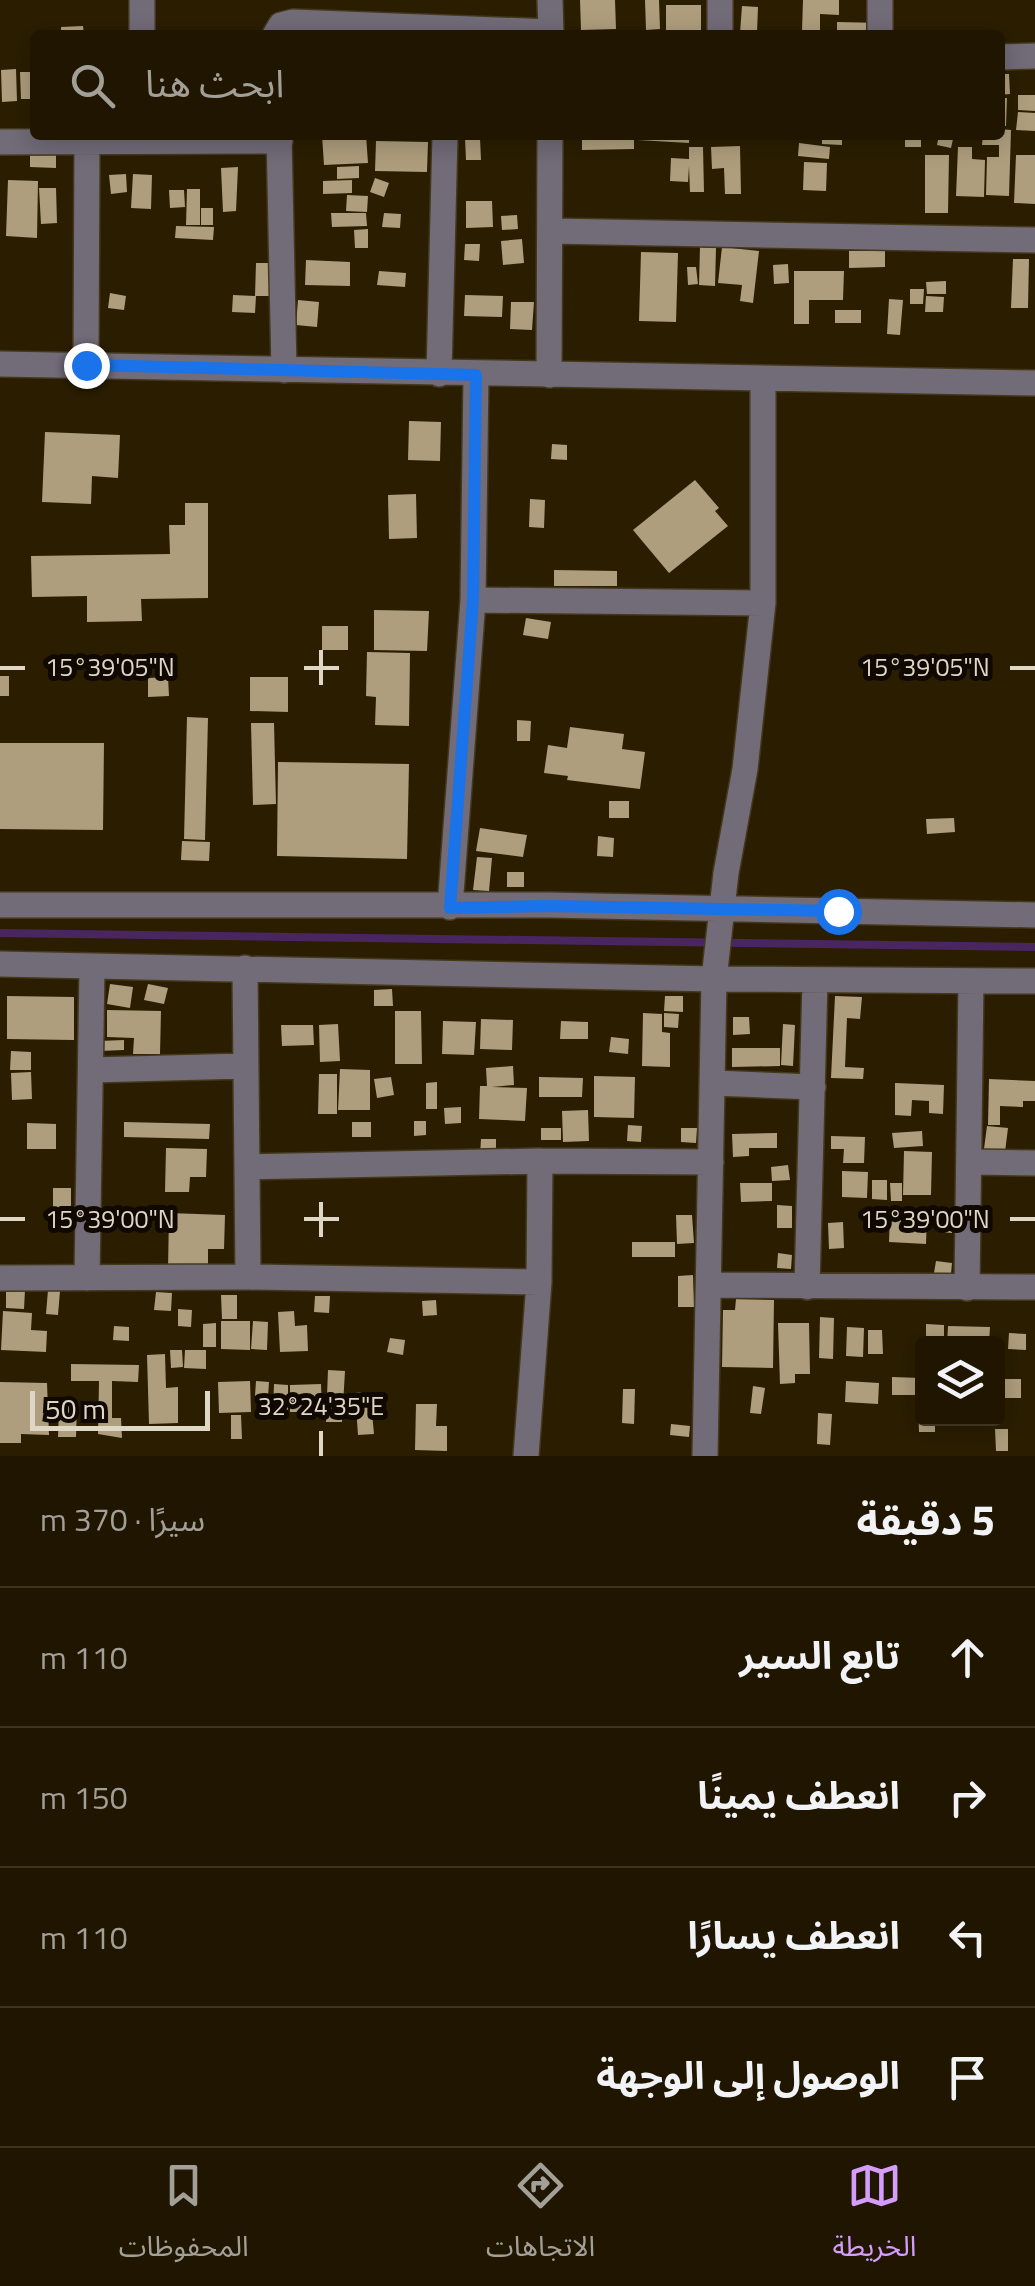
<!DOCTYPE html>
<html lang="ar">
<meta charset="utf-8">
<style>
:root{--surface:#201600;--page:#281f0a;--text:#f1f3f6;--muted:#a29f99;--line:#3d3522;--accent:#d49cfb}
body{margin:0;font-family:"Titillium Web","Noto Sans Arabic",sans-serif;background:var(--page);color:var(--text);direction:rtl}
.controls{position:absolute;right:30px;bottom:30px;display:grid;overflow:hidden;border-radius:10px;box-shadow:0 5px 25px #0003}
.controls button{width:90px;height:90px;display:grid;place-items:center;padding:0;border:0;border-bottom:2px solid var(--line);background:var(--surface);color:var(--text);font:50px sans-serif}
.scale{position:absolute;left:30px;bottom:25px;width:180px;box-sizing:border-box;padding-left:10px;border:5px solid #dfd7c6;border-top:0;font-size:28px;line-height:35px;white-space:nowrap;color:#dfd7c6;-webkit-text-stroke:8px #0f0901;paint-order:stroke}
.stop{position:absolute;width:30px;height:30px;margin:-22px;border:8px solid #1a73e8;border-radius:50%;background:#fff}
.stop.end{background:#1a73e8;border-color:#fff;box-shadow:0 2px 10px #0008}
.list{margin:0;padding:0;list-style:none}
h2{display:flex;justify-content:space-between;align-items:center;height:130px;margin:0;padding:0 40px;font-size:42px}
h2 small{font-size:32px;font-weight:400;color:var(--muted)}
.list li{display:grid;grid-template-columns:65px 1fr auto;gap:30px;align-items:center;box-sizing:border-box;height:140px;padding:0 40px;border-top:2px solid var(--line)}
.list b{display:block;font-size:38px;white-space:nowrap}
.list em{font-size:32px;font-style:normal;color:var(--muted)}
.icon{flex:none;width:55px;height:55px;fill:none;stroke:currentColor;stroke-width:2;stroke-linecap:round;stroke-linejoin:round}
.map{position:relative;flex:none;width:1035px;height:1456px;overflow:hidden;direction:ltr}
.search{position:absolute;background:var(--surface);box-shadow:0 5px 25px #0003;left:30px;right:30px;top:30px;height:110px;display:flex;align-items:center;gap:25px;box-sizing:border-box;padding:0 35px;border-radius:10px;color:var(--muted);font-size:38px}
.sheet{height:690px;background:var(--surface)}
nav{display:flex;justify-content:space-around;align-items:center;box-sizing:border-box;height:140px;border-top:2px solid var(--line);background:var(--surface);font-size:28px;color:var(--muted)}
nav a{display:grid;justify-items:center;gap:5px}
nav .on{color:var(--accent)}
.map>svg:first-child{display:block}
.lines{fill:none;stroke-linecap:round;stroke-linejoin:round}
.stream{stroke:#492660;stroke-width:8}
.building{fill:#ae9e7d}
.minor-casing{stroke:#44381c;stroke-width:28}
.minor{stroke:#726b78;stroke-width:25}
.route{stroke:#1a73e8;stroke-width:12}
.ticks{fill:none;stroke:#dfd7c6;stroke-width:4}
.ticks-label{font-size:25px;text-anchor:middle;fill:#dfd7c6;stroke:#0f0901;stroke-width:10;stroke-linejoin:round;paint-order:stroke}
</style>
<div class="map">
<svg width="1035" height="1456" viewBox="0 0 1035 1456">
<rect width="100%" height="100%" fill="#2b1e00"/>
<g class="lines">
<path class="stream" d="M 0,933 L 1035,947"/>
</g>
<path class="building" d="M 580,0 L 615,0 L 616,29 L 581,30 Z
M 645,0 L 659,0 L 660,29 L 646,30 Z
M 803,0 L 839,0 L 839,15 L 820,14 L 820,32 L 802,31 Z
M 666,5 L 701,5 L 701,33 L 666,33 Z
M 742,6 L 758,7 L 757,33 L 740,33 Z
M 837,22 L 881,23 L 881,35 L 837,35 Z
M 83,26 L 84,35 L 61,35 L 61,27 Z
M 16,69 L 17,101 L 2,102 L 1,70 Z
M 20,72 L 35,72 L 35,99 L 21,99 Z
M 1000,74 L 1009,74 L 1010,94 L 1000,95 Z
M 1018,95 L 1035,95 L 1035,111 L 1018,110 Z
M 1000,98 L 1007,98 L 1006,126 L 1000,126 Z
M 1018,112 L 1035,113 L 1035,131 L 1016,130 Z
M 1000,129 L 1011,130 L 1009,196 L 986,195 L 987,157 L 999,157 L 999,145 L 982,145 L 983,135 L 1000,135 Z
M 322,135 L 366,135 L 368,163 L 324,165 Z
M 582,135 L 634,135 L 634,149 L 582,150 Z
M 637,135 L 689,135 L 689,143 L 637,140 Z
M 822,135 L 842,135 L 842,145 L 822,144 Z
M 905,135 L 921,135 L 921,147 L 905,147 Z
M 939,135 L 954,135 L 951,148 L 937,145 Z
M 465,138 L 480,138 L 481,160 L 466,160 Z
M 376,141 L 428,142 L 427,172 L 375,171 Z
M 799,143 L 830,147 L 829,159 L 798,156 Z
M 740,146 L 741,194 L 725,194 L 724,168 L 712,169 L 711,147 Z
M 689,147 L 703,147 L 704,192 L 690,192 L 689,166 L 688,182 L 670,181 L 671,158 L 689,159 Z
M 958,147 L 972,147 L 972,159 L 985,160 L 984,197 L 956,196 Z
M 30,155 L 56,155 L 56,168 L 30,167 Z
M 925,155 L 949,155 L 948,213 L 925,213 Z
M 1016,155 L 1035,155 L 1035,204 L 1014,203 Z
M 804,162 L 827,163 L 826,191 L 803,190 Z
M 359,166 L 359,178 L 337,179 L 337,167 Z
M 238,167 L 236,211 L 223,212 L 221,168 Z
M 126,174 L 127,192 L 111,194 L 109,175 Z
M 133,174 L 152,175 L 151,209 L 131,208 Z
M 375,178 L 389,183 L 384,197 L 370,192 Z
M 8,180 L 38,181 L 37,238 L 6,236 Z
M 352,180 L 352,193 L 323,194 L 323,181 Z
M 39,188 L 56,188 L 57,223 L 41,224 Z
M 187,189 L 200,189 L 200,225 L 186,225 Z
M 169,190 L 184,190 L 185,207 L 170,208 Z
M 347,195 L 368,196 L 367,212 L 346,211 Z
M 466,201 L 492,201 L 493,227 L 466,228 Z
M 201,208 L 213,208 L 213,225 L 201,225 Z
M 331,213 L 366,213 L 367,226 L 332,227 Z
M 384,213 L 401,214 L 400,228 L 382,227 Z
M 517,215 L 518,229 L 502,230 L 501,216 Z
M 176,226 L 214,227 L 213,240 L 175,238 Z
M 368,229 L 368,248 L 355,248 L 354,230 Z
M 522,239 L 524,263 L 503,265 L 501,241 Z
M 465,244 L 480,244 L 479,261 L 464,260 Z
M 700,247 L 716,248 L 715,286 L 699,285 Z
M 722,247 L 759,251 L 753,303 L 740,301 L 742,285 L 718,283 Z
M 849,251 L 885,251 L 885,267 L 849,268 Z
M 641,252 L 678,253 L 676,322 L 639,321 Z
M 1013,259 L 1029,259 L 1028,308 L 1011,308 Z
M 306,260 L 350,262 L 350,286 L 305,285 Z
M 256,263 L 275,263 L 273,296 L 256,296 L 255,313 L 232,312 L 233,295 L 255,296 Z
M 788,264 L 789,283 L 774,284 L 773,265 Z
M 687,267 L 696,267 L 698,284 L 688,285 Z
M 379,271 L 406,273 L 405,287 L 377,285 Z
M 794,271 L 844,271 L 843,300 L 809,300 L 809,324 L 794,324 Z
M 946,281 L 946,294 L 927,294 L 926,282 Z
M 910,289 L 924,289 L 923,304 L 910,304 Z
M 110,293 L 126,296 L 124,310 L 108,308 Z
M 465,295 L 503,296 L 502,317 L 464,316 Z
M 926,296 L 944,297 L 943,312 L 925,312 Z
M 889,299 L 903,300 L 900,335 L 887,334 Z
M 298,300 L 319,302 L 317,327 L 296,325 Z
M 511,302 L 534,302 L 532,330 L 510,329 Z
M 835,310 L 861,310 L 861,323 L 835,323 Z
M 409,421 L 441,422 L 440,461 L 408,460 Z
M 45,432 L 120,435 L 118,478 L 92,476 L 91,504 L 42,502 Z
M 552,444 L 567,445 L 567,460 L 551,459 Z
M 695,480 L 719,508 L 715,511 L 728,526 L 669,573 L 633,530 Z
M 416,494 L 417,538 L 389,539 L 388,495 Z
M 530,499 L 545,500 L 544,528 L 529,527 Z
M 185,503 L 208,503 L 208,598 L 141,599 L 142,621 L 87,622 L 87,596 L 32,597 L 31,556 L 170,554 L 169,525 L 185,525 Z
M 554,570 L 617,571 L 617,586 L 554,586 Z
M 374,610 L 429,611 L 427,651 L 374,650 Z
M 526,618 L 551,622 L 548,639 L 523,635 Z
M 322,626 L 348,626 L 348,650 L 322,650 Z
M 367,652 L 410,653 L 409,726 L 375,725 L 376,697 L 366,696 Z
M 0,676 L 9,676 L 9,696 L 0,696 Z
M 168,677 L 169,696 L 148,697 L 148,678 Z
M 250,677 L 288,677 L 288,712 L 250,711 Z
M 187,717 L 208,718 L 205,840 L 184,839 Z
M 517,720 L 531,721 L 530,741 L 517,741 Z
M 251,723 L 274,723 L 276,804 L 253,805 Z
M 570,727 L 624,734 L 622,749 L 645,752 L 640,789 L 567,780 L 568,776 L 544,773 L 548,745 L 567,748 Z
M 0,743 L 104,743 L 103,830 L 0,829 Z
M 278,762 L 409,764 L 407,859 L 277,856 Z
M 609,801 L 629,801 L 629,818 L 609,818 Z
M 954,818 L 955,832 L 927,834 L 926,819 Z
M 480,828 L 527,835 L 523,857 L 476,851 Z
M 598,836 L 614,838 L 613,857 L 597,856 Z
M 182,841 L 210,842 L 209,861 L 181,860 Z
M 477,857 L 492,858 L 489,891 L 473,890 Z
M 507,872 L 524,872 L 524,887 L 507,887 Z
M 110,984 L 133,987 L 130,1008 L 107,1004 Z
M 148,984 L 168,988 L 164,1004 L 144,1000 Z
M 392,989 L 393,1006 L 374,1006 L 374,990 Z
M 7,996 L 74,997 L 74,1040 L 7,1039 Z
M 665,996 L 683,996 L 683,1012 L 664,1011 Z
M 835,996 L 862,997 L 860,1019 L 847,1018 L 845,1067 L 864,1068 L 863,1079 L 831,1078 Z
M 107,1010 L 161,1011 L 160,1054 L 133,1054 L 134,1038 L 107,1037 Z
M 395,1011 L 421,1011 L 422,1064 L 395,1064 Z
M 643,1013 L 662,1014 L 662,1032 L 670,1033 L 670,1067 L 642,1066 Z
M 664,1013 L 679,1014 L 678,1028 L 664,1027 Z
M 733,1017 L 749,1017 L 750,1034 L 733,1035 Z
M 481,1019 L 513,1020 L 512,1050 L 480,1049 Z
M 443,1021 L 476,1022 L 474,1055 L 442,1054 Z
M 561,1021 L 588,1022 L 588,1039 L 560,1039 Z
M 338,1024 L 340,1061 L 320,1062 L 319,1025 Z
M 783,1024 L 795,1025 L 793,1066 L 781,1065 Z
M 281,1025 L 313,1025 L 314,1045 L 282,1046 Z
M 611,1037 L 629,1039 L 628,1054 L 609,1052 Z
M 124,1040 L 124,1050 L 99,1051 L 99,1041 Z
M 732,1048 L 780,1048 L 780,1066 L 732,1067 Z
M 11,1051 L 31,1052 L 31,1070 L 10,1070 Z
M 513,1066 L 514,1085 L 492,1087 L 527,1088 L 525,1121 L 479,1119 L 480,1086 L 487,1086 L 486,1068 Z
M 340,1069 L 370,1070 L 370,1110 L 338,1110 Z
M 31,1072 L 32,1099 L 12,1100 L 11,1073 Z
M 319,1074 L 337,1074 L 337,1114 L 318,1114 Z
M 594,1076 L 635,1077 L 634,1118 L 594,1117 Z
M 391,1077 L 394,1095 L 377,1098 L 374,1079 Z
M 539,1077 L 583,1078 L 582,1097 L 539,1097 Z
M 989,1079 L 1035,1081 L 1035,1101 L 1023,1101 L 1023,1107 L 1000,1106 L 1000,1125 L 988,1125 Z
M 437,1082 L 437,1109 L 426,1109 L 426,1083 Z
M 895,1083 L 944,1085 L 943,1114 L 929,1113 L 929,1101 L 912,1100 L 911,1116 L 895,1115 Z
M 461,1107 L 461,1123 L 445,1124 L 444,1108 Z
M 588,1110 L 589,1141 L 563,1142 L 562,1111 Z
M 414,1121 L 426,1121 L 426,1135 L 414,1136 Z
M 124,1122 L 210,1124 L 209,1139 L 124,1137 Z
M 352,1122 L 371,1122 L 371,1137 L 352,1137 Z
M 27,1123 L 56,1124 L 56,1149 L 27,1149 Z
M 628,1125 L 642,1126 L 641,1142 L 627,1141 Z
M 987,1126 L 1008,1128 L 1005,1152 L 984,1149 Z
M 541,1128 L 561,1128 L 561,1140 L 541,1140 Z
M 681,1128 L 697,1128 L 696,1143 L 681,1142 Z
M 922,1131 L 923,1146 L 894,1148 L 892,1133 Z
M 777,1133 L 777,1148 L 749,1148 L 749,1156 L 733,1157 L 732,1134 Z
M 831,1136 L 865,1137 L 864,1163 L 843,1163 L 844,1149 L 831,1149 Z
M 481,1139 L 496,1139 L 496,1155 L 480,1155 Z
M 166,1148 L 207,1149 L 206,1177 L 190,1177 L 189,1192 L 165,1192 Z
M 904,1151 L 932,1152 L 931,1195 L 903,1195 Z
M 788,1165 L 790,1180 L 772,1181 L 771,1167 Z
M 842,1171 L 868,1172 L 867,1198 L 842,1197 Z
M 872,1180 L 887,1180 L 887,1200 L 872,1199 Z
M 740,1183 L 772,1183 L 772,1201 L 741,1202 Z
M 890,1183 L 902,1183 L 902,1201 L 891,1201 Z
M 53,1188 L 71,1188 L 71,1223 L 53,1223 Z
M 777,1205 L 792,1206 L 792,1228 L 777,1228 Z
M 169,1213 L 225,1215 L 224,1249 L 208,1249 L 208,1272 L 168,1271 Z
M 940,1213 L 953,1215 L 952,1233 L 939,1232 Z
M 676,1215 L 692,1215 L 694,1243 L 677,1244 Z
M 890,1215 L 927,1216 L 926,1244 L 889,1242 Z
M 843,1222 L 844,1248 L 829,1249 L 828,1223 Z
M 632,1242 L 675,1242 L 675,1257 L 632,1257 Z
M 778,1253 L 792,1255 L 791,1269 L 777,1268 Z
M 936,1261 L 952,1263 L 951,1274 L 934,1273 Z
M 693,1275 L 694,1307 L 678,1307 L 678,1276 Z
M 6,1289 L 25,1290 L 24,1309 L 6,1308 Z
M 48,1290 L 60,1291 L 58,1315 L 46,1314 Z
M 156,1292 L 172,1293 L 171,1311 L 154,1310 Z
M 221,1295 L 237,1295 L 237,1319 L 222,1319 Z
M 315,1296 L 330,1296 L 329,1313 L 314,1312 Z
M 736,1299 L 774,1300 L 773,1368 L 722,1367 L 723,1310 L 735,1310 Z
M 436,1300 L 437,1315 L 423,1316 L 422,1301 Z
M 178,1309 L 192,1310 L 191,1327 L 178,1326 Z
M 3,1311 L 32,1313 L 31,1330 L 47,1331 L 46,1352 L 1,1350 Z
M 294,1311 L 295,1326 L 307,1325 L 308,1351 L 280,1352 L 278,1312 Z
M 820,1317 L 834,1318 L 833,1359 L 819,1358 Z
M 221,1321 L 250,1321 L 250,1350 L 221,1349 Z
M 253,1321 L 268,1322 L 267,1350 L 251,1349 Z
M 216,1323 L 216,1347 L 203,1347 L 203,1324 Z
M 778,1323 L 809,1323 L 810,1374 L 795,1374 L 795,1383 L 780,1384 Z
M 926,1324 L 944,1325 L 944,1342 L 926,1341 Z
M 114,1326 L 129,1327 L 129,1341 L 113,1340 Z
M 948,1326 L 990,1327 L 989,1344 L 947,1344 Z
M 847,1327 L 864,1328 L 863,1357 L 846,1356 Z
M 868,1330 L 882,1330 L 883,1354 L 868,1354 Z
M 1009,1333 L 1026,1334 L 1026,1350 L 1008,1349 Z
M 390,1338 L 405,1340 L 403,1355 L 387,1352 Z
M 170,1350 L 182,1350 L 183,1367 L 171,1368 Z
M 185,1350 L 206,1350 L 206,1369 L 184,1368 Z
M 165,1354 L 166,1388 L 178,1387 L 178,1423 L 149,1424 L 147,1355 Z
M 71,1364 L 139,1365 L 138,1382 L 112,1381 L 112,1418 L 121,1418 L 122,1438 L 98,1434 L 99,1381 L 71,1381 Z
M 328,1370 L 345,1371 L 342,1422 L 326,1422 Z
M 892,1377 L 922,1378 L 922,1395 L 892,1395 Z
M 998,1379 L 1021,1379 L 1021,1398 L 998,1398 Z
M 250,1381 L 251,1412 L 219,1413 L 218,1382 Z
M 256,1381 L 269,1382 L 268,1397 L 255,1396 Z
M 846,1381 L 879,1383 L 878,1404 L 845,1402 Z
M 0,1382 L 47,1383 L 49,1435 L 21,1434 L 21,1443 L 0,1443 Z
M 274,1384 L 288,1385 L 288,1413 L 273,1413 Z
M 321,1384 L 322,1412 L 290,1412 L 290,1385 Z
M 753,1386 L 765,1388 L 761,1414 L 750,1413 Z
M 623,1389 L 635,1389 L 634,1424 L 622,1423 Z
M 370,1392 L 374,1434 L 358,1435 L 355,1393 Z
M 918,1398 L 922,1398 L 922,1418 L 935,1418 L 935,1432 L 919,1432 Z
M 416,1404 L 437,1404 L 436,1426 L 447,1426 L 447,1451 L 415,1450 Z
M 59,1406 L 77,1406 L 76,1437 L 58,1437 Z
M 818,1413 L 832,1414 L 830,1445 L 817,1444 Z
M 231,1415 L 241,1415 L 242,1439 L 231,1439 Z
M 671,1424 L 690,1426 L 689,1437 L 670,1435 Z
M 995,1429 L 1008,1429 L 1008,1451 L 996,1451 Z"/>
<g class="lines">
<defs>
<path id="minor" d="M 142,0 L 142,35
M 550,0 L 551,35
M 275,35 L 281,25 L 293,22 L 551,32
M 720,35 L 720,0
M 880,35 L 880,0
M 1000,57 L 1035,56
M 279,135 L 284,370
M 0,142 L 280,141
M 550,231 L 1035,240
M 0,364 L 1035,383
M 86,365 L 87,140
M 439,374 L 445,135
M 549,375 L 550,135
M 473,600 L 763,603
M 0,905 L 549,905 L 1035,915
M 450,907 L 473,600 L 476,375
M 0,964 L 714,979 L 1035,981
M 245,968 L 248,1277
M 91,1070 L 244,1066
M 713,1083 L 813,1087
M 969,1162 L 1035,1163
M 247,1167 L 540,1161 L 711,1162
M 0,1278 L 248,1277 L 539,1282
M 87,1278 L 92,968
M 710,1285 L 1035,1287
M 807,1287 L 815,981
M 967,1288 L 971,981
M 526,1456 L 539,1282 L 540,1161
M 705,1456 L 714,979 L 726,873 L 745,769 L 763,603 L 763,379"/>
</defs>
<use href="#minor" class="minor-casing"/>
<use href="#minor" class="minor"/>
</g>
<g class="lines">
<path class="route" d="M 86,365 L 476,375 L 473,600 L 450,908 L 549,906 L 838,911"/>
</g>
<path class="ticks" d="M 321,650 L 321,685M 0,668 L 25,668M 304,668 L 339,668M 1010,668 L 1035,668M 321,1202 L 321,1237M 0,1219 L 25,1219M 304,1219 L 339,1219M 1010,1219 L 1035,1219M 321,1431 L 321,1456"/>
<g class="ticks-label">
<text x="110" y="676">15°39'05"N</text>
<text x="925" y="676">15°39'05"N</text>
<text x="110" y="1228">15°39'00"N</text>
<text x="925" y="1228">15°39'00"N</text>
<text x="321" y="1415">32°24'35"E</text>
</g>
</svg>
<div class="controls">
<button><svg class="icon" aria-label="layers" viewBox="0 0 24 24"><path d="M12 4l9 5-9 5-9-5zM3 14l9 5 9-5"/></svg></button>
</div>
<div class="scale">50 m</div>
<div class="stop" style="left:838px;top:911px"></div>
<div class="stop end" style="left:86px;top:365px"></div>
<div class="search"><svg class="icon" aria-label="search" viewBox="0 0 24 24"><circle cx="10" cy="10" r="6"/><path d="M15 15l6 6"/></svg>ابحث هنا</div>
</div>
<section class="sheet">
<h2>5 دقيقة<small>سيرًا · 370 m</small></h2>
<ul class="list">
<li><svg class="icon" aria-label="ahead" viewBox="0 0 24 24"><path d="M12 20V5M6 11l6-6 6 6"/></svg><div><b>تابع السير</b></div><em>110 m</em></li>
<li><svg class="icon" aria-label="right" viewBox="0 0 24 24"><path d="M7 20v-9h11M14 6l5 5-5 5"/></svg><div><b>انعطف يمينًا</b></div><em>150 m</em></li>
<li><svg class="icon" aria-label="left" viewBox="0 0 24 24"><path d="M17 20v-9H6M10 6l-5 5 5 5"/></svg><div><b>انعطف يسارًا</b></div><em>110 m</em></li>
<li><svg class="icon" aria-label="arrive" viewBox="0 0 24 24"><path d="M6 21V4h12l-3 4 3 4H6"/></svg><div><b>الوصول إلى الوجهة</b></div></li>
</ul>
</section>
<nav>
<a class="on"><svg class="icon" aria-label="map" viewBox="0 0 24 24"><path d="M3 6l6-2 6 2 6-2v14l-6 2-6-2-6 2zM9 4v14M15 6v14"/></svg>الخريطة</a>
<a><svg class="icon" aria-label="directions" viewBox="0 0 24 24"><path d="M12 3l9 9-9 9-9-9zM9 14v-3h6M13 9l2 2-2 2"/></svg>الاتجاهات</a>
<a><svg class="icon" aria-label="saved" viewBox="0 0 24 24"><path d="M7 4h10v16l-5-4-5 4z"/></svg>المحفوظات</a>
</nav>
